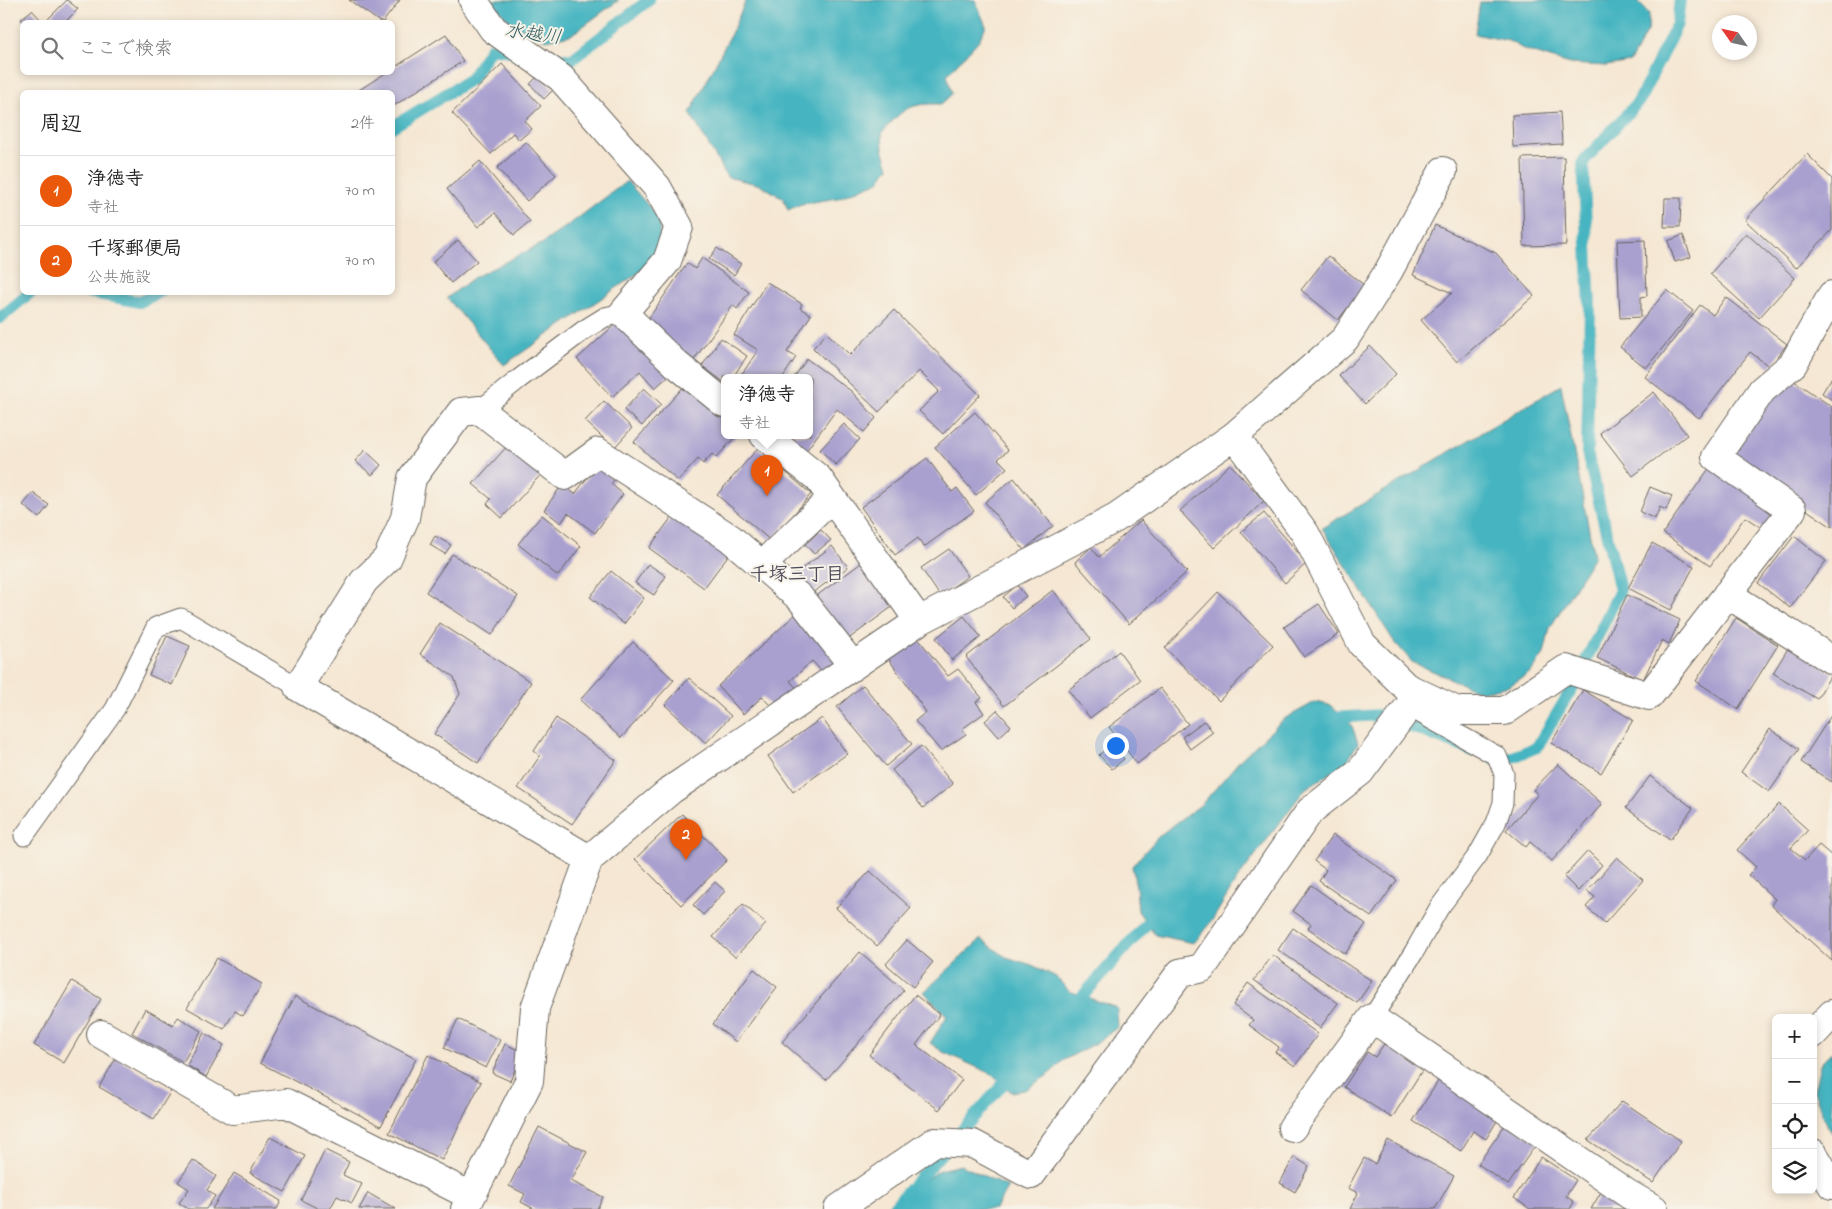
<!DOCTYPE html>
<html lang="ja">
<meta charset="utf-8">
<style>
:root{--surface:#fff;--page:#f2f2f2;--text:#222;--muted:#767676;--line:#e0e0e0;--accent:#ea580c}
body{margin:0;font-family:"Indie Flower","Klee One",sans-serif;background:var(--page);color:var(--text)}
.controls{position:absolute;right:15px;bottom:15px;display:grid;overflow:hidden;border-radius:8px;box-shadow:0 2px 8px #0003}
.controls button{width:45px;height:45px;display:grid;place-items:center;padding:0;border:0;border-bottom:1px solid var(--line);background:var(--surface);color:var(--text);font:25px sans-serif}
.compass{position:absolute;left:1712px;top:15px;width:45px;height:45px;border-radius:50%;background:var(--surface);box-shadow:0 2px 8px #0003;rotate:304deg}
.you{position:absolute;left:1115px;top:745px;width:18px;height:18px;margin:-12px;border:4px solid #fff;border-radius:50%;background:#1a73e8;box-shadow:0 0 0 8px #1a73e833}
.badge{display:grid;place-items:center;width:32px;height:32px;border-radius:50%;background:var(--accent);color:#fff;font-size:16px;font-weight:700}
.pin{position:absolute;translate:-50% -41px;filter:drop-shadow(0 1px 2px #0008)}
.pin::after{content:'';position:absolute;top:26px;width:18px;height:15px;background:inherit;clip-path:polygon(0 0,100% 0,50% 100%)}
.popup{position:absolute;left:721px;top:374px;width:92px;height:65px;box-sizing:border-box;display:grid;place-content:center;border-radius:8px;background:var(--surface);filter:drop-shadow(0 1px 4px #0005);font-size:16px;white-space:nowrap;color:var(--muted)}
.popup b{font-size:19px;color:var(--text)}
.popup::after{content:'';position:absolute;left:50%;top:100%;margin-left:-10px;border:10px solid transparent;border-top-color:var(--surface)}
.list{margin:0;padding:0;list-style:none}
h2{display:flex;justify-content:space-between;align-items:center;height:65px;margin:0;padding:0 20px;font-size:21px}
h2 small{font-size:16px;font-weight:400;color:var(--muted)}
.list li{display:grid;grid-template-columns:32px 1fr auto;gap:15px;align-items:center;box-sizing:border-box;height:70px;padding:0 20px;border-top:1px solid var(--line)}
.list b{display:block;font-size:19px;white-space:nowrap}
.list p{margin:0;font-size:16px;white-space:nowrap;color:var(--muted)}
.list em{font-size:16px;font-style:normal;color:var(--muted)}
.icon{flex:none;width:28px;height:28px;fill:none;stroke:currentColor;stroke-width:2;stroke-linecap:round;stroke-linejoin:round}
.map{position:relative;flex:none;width:1832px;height:1209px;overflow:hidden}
.search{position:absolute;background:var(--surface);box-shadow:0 2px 8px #0003;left:20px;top:20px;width:375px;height:55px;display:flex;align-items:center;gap:12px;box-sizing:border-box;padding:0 18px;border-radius:8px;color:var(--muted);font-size:19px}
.panel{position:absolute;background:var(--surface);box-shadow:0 2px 8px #0003;left:20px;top:90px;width:375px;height:205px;border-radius:8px}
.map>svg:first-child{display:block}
.water{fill:#47b5c1;stroke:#32686e}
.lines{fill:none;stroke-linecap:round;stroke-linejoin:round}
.stream{stroke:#47b5c1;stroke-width:12}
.building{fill:#a9a0cf}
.lane-casing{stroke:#68635c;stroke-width:21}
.street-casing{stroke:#68635c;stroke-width:30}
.lane{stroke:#fff;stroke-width:19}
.street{stroke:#fff;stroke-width:28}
.labels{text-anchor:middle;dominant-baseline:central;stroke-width:4;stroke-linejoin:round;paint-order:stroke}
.water-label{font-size:19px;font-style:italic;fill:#2d595e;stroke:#f7f3e8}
.neighbourhood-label{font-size:19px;font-weight:bold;fill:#4d4a5b;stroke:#f7f3e8}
</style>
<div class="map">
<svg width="1832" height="1209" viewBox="0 0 1832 1209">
<rect width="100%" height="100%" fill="#f7f3e8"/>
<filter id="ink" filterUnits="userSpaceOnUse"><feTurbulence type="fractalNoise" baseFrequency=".02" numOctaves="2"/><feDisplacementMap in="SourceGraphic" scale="10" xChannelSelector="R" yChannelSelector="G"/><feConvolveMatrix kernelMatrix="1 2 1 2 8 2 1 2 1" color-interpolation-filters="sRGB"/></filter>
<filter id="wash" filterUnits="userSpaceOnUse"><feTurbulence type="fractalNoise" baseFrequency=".0096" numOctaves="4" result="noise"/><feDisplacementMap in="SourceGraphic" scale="20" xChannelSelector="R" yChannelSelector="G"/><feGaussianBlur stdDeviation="1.12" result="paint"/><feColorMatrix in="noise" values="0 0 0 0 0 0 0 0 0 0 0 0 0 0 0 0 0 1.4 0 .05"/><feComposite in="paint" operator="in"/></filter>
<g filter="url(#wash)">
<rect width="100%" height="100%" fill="#f5e7d3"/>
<path class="water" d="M 491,0 L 619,0 L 571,35 L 546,40 L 511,23 Z
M 746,0 L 975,0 L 986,26 L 979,40 L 947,75 L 952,94 L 941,104 C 907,103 902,110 882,133 L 883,149 L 889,167 L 879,181 L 838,198 L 801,204 L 788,210 L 783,198 L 761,185 L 727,177 L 690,113 L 731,34 Z
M 1492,0 L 1637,0 L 1649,14 L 1648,29 L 1630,62 L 1606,66 L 1570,64 L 1525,50 L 1509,41 L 1475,34 L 1480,2 L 1490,2 Z
M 627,181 L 659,218 L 660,240 L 647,267 L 504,365 L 447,298 L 473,278 L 543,243 L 578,218 Z
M 1561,385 L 1594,556 L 1550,628 L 1544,654 L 1531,672 L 1509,686 L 1480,692 L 1412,662 L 1393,640 L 1322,528 Z
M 1315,702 L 1330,705 L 1352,726 L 1358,743 L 1346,763 L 1305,789 L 1236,881 L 1213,919 L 1194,943 L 1155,935 L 1138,911 L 1136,887 L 1132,866 L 1160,835 L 1202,804 L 1241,759 L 1284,719 Z
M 981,939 L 1006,957 L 1032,965 L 1056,977 L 1069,991 L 1117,1008 L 1118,1027 L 1097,1042 L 1064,1060 L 1048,1075 L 1025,1090 L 1011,1092 L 992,1074 L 943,1052 L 930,1043 L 947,1016 L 924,992 Z
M 1832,1052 L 1832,1133 L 1827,1126 L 1814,1091 L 1820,1064 Z
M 961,1165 L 1008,1187 L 995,1209 L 883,1209 L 939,1170 Z"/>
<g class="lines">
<path class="stream" d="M 539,55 L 571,60 L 649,0
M 392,127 L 471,79 L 491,48 L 512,51
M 88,292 L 140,302 L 160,292
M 0,318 L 31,292
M 1328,720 L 1330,718 L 1381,715 L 1473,751
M 1494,759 L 1501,762 L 1537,747 L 1573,687 L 1620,590 L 1587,452 L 1590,307 L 1583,162 L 1639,101 L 1677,24 L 1680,0
M 1072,1008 L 1158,911
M 892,1209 L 1013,1073"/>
</g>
<g id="blocks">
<path class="building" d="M 67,0 L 78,9 L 65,22 L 45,22 Z
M 349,0 L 400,0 L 383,22 L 380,22 Z
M 32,10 L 42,21 L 40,22 L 25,22 L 21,19 Z
M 446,34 L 463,61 L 392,107 L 392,92 L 356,92 L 387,72 L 392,72 L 392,69 Z
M 502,64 L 541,106 L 525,121 L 532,129 L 519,140 L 513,133 L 491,154 L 452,113 Z
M 539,75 L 553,90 L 544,99 L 530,84 Z
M 1560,112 L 1562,144 L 1513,147 L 1512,115 Z
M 526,142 L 556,175 L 527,201 L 497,168 Z
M 1807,154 L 1832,179 L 1832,230 L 1796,268 L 1745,220 Z
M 1564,157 L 1566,245 L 1524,246 L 1522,158 Z
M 480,161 L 530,222 L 514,235 L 495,213 L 478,227 L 447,189 Z
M 1665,198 L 1681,198 L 1680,227 L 1664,227 Z
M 1435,225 L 1496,253 L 1534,296 L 1457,362 L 1421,320 L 1452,293 L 1413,275 Z
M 1746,233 L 1795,278 L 1759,318 L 1710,274 Z
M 1683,235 L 1691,257 L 1675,262 L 1668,241 Z
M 458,240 L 477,261 L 451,283 L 433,262 Z
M 1645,240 L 1647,296 L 1641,297 L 1641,317 L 1620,318 L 1617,241 Z
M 717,248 L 741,264 L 734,275 L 709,259 Z
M 1328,256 L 1365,286 L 1338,320 L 1301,290 Z
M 702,258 L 749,292 L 737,309 L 733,305 L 694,360 L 644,325 L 687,263 L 695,269 Z
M 767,282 L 802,304 L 800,308 L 811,315 L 787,352 L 796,357 L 783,377 L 740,377 L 758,350 L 734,335 Z
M 1667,290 L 1693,311 L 1646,368 L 1620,347 Z
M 1726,297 L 1787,344 L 1770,367 L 1750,352 L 1699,418 L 1645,377 L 1700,305 L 1713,315 Z
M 894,310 L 980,395 L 943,434 L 919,411 L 939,391 L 919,371 L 879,412 L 813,348 L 827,333 L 850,355 Z
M 622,318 L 672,373 L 655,388 L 640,371 L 612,397 L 577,359 Z
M 721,338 L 747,356 L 733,377 L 724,377 L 724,382 L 702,366 Z
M 1370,346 L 1396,374 L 1365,404 L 1339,376 Z
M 807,359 L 851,391 L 876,418 L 864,432 L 837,409 L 806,451 L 784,435 L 810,435 L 810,377 L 794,377 Z
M 1787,376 L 1832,407 L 1832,527 L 1730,458 Z
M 1832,377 L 1832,400 L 1822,393 Z
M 687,383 L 724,418 L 724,435 L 737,435 L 716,458 L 712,454 L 703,464 L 698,459 L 678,481 L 634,442 Z
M 644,388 L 661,404 L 642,426 L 624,410 Z
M 1654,392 L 1687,435 L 1633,476 L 1600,433 Z
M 604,401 L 632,428 L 614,448 L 585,421 Z
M 975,412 L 1008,450 L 998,459 L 1007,468 L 976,495 L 935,447 Z
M 844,424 L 860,439 L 836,465 L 820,450 Z
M 511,442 L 544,471 L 502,518 L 487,504 L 491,499 L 473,484 Z
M 758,448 L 811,494 L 771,541 L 717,495 Z
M 365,450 L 381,465 L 372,475 L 355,461 Z
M 927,458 L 952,492 L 957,488 L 974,511 L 924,547 L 918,538 L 895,555 L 861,507 Z
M 1713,463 L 1777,508 L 1763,529 L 1745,517 L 1710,566 L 1663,533 Z
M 1230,464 L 1264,501 L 1214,548 L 1180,511 Z
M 596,466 L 614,480 L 611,484 L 623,494 L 595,533 L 568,513 L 561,523 L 544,510 L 562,485 L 575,494 Z
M 1014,478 L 1053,526 L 1024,550 L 985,502 Z
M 1650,487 L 1672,496 L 1666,510 L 1660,507 L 1655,519 L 1640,512 Z
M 33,493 L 49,505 L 39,518 L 23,505 Z
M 677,510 L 732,550 L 704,588 L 649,548 Z
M 1264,513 L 1307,563 L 1285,583 L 1241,532 Z
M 542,515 L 581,546 L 558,576 L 518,544 Z
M 1141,520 L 1187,572 L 1129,624 L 1075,562 L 1091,547 L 1099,557 Z
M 821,530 L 831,540 L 814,554 L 805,544 Z
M 435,536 L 451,545 L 445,554 L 430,545 Z
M 1794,536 L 1826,561 L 1790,608 L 1758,583 Z
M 1652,543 L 1694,566 L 1671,610 L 1628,588 Z
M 832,546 L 848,567 L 811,594 L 796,573 Z
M 949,549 L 968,576 L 940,596 L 921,568 Z
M 452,554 L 518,596 L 492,635 L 426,592 Z
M 864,561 L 896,604 L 847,640 L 815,597 Z
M 648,564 L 666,576 L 654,595 L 635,583 Z
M 611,571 L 644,598 L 624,624 L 590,597 Z
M 1017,585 L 1026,596 L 1012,608 L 1003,597 Z
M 1053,590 L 1091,639 L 1004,706 L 966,657 Z
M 1218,592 L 1273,645 L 1219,701 L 1165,648 Z
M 1627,595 L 1680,620 L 1669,644 L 1662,640 L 1643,680 L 1597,658 Z
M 1319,604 L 1339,634 L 1304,657 L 1284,627 Z
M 799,611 L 842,659 L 825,675 L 812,661 L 790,681 L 802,694 L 771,706 L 762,697 L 743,714 L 718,686 Z
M 964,616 L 981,637 L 952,660 L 936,638 Z
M 1736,618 L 1778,645 L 1738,709 L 1696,681 Z
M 440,623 L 531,682 L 478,763 L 434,734 L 460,694 L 454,677 L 420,654 Z
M 167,636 L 190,646 L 172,685 L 149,675 Z
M 916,636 L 948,676 L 958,669 L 982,698 L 976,702 L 984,713 L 962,729 L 966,734 L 941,751 L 915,721 L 926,712 L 888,658 Z
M 633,642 L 674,680 L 621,738 L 580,700 Z
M 1790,645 L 1832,673 L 1817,699 L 1773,673 Z
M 1119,651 L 1140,680 L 1090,718 L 1068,690 Z
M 689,678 L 731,716 L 706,743 L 665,705 Z
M 863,685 L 912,744 L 886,766 L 837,707 Z
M 1160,688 L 1188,724 L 1137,764 L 1109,727 Z
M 1583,690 L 1633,720 L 1601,773 L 1551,743 Z
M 997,710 L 1011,726 L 999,737 L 985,721 Z
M 1832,714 L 1832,782 L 1801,762 Z
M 556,718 L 616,760 L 572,824 L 518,788 L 540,756 L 534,751 Z
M 822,718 L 847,754 L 793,792 L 768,756 Z
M 1204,721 L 1213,732 L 1190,749 L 1182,737 Z
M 1770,729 L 1799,749 L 1769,792 L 1741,772 Z
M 1112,744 L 1124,759 L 1112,769 L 1099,755 Z
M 921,746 L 953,784 L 923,808 L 892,770 Z
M 1558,764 L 1602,804 L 1552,861 L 1530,842 L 1526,847 L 1506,830 L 1538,794 L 1533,790 Z
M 1650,776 L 1693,808 L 1670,840 L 1626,808 Z
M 1779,804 L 1808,830 L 1791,848 L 1805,860 L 1819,845 L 1832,856 L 1832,961 L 1771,905 L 1775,899 L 1748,875 L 1756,867 L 1737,850 Z
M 682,814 L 727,860 L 681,905 L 635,859 Z
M 1333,835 L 1397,880 L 1371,917 L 1319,881 L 1326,870 L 1314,861 Z
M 1588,851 L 1602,865 L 1578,891 L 1564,877 Z
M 1617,857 L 1643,880 L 1605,923 L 1586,907 L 1595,897 L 1587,891 Z
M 870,871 L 911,908 L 877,946 L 836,908 Z
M 715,882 L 725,891 L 703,915 L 693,905 Z
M 1311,885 L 1366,924 L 1345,954 L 1308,928 L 1311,924 L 1293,911 Z
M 743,904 L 766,924 L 735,957 L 713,937 Z
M 1293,928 L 1372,981 L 1357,1003 L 1278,950 Z
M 907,940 L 933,962 L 913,987 L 886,964 Z
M 860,952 L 904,990 L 826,1080 L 782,1042 Z
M 1273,955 L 1338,1003 L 1320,1028 L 1254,980 Z
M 217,958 L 262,984 L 243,1016 L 235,1011 L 224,1029 L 187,1008 Z
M 754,969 L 777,987 L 736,1042 L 713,1024 Z
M 72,981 L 101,999 L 64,1063 L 34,1045 Z
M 1248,983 L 1318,1034 L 1295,1066 L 1275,1052 L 1279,1047 L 1249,1025 L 1253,1020 L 1233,1005 Z
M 915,995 L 940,1014 L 916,1045 L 962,1080 L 939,1110 L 869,1055 Z
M 295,996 L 416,1059 L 381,1126 L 260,1063 Z
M 145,1009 L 173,1025 L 178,1017 L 201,1031 L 183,1062 L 132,1033 Z
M 458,1019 L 500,1040 L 486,1068 L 444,1048 Z
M 204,1033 L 224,1045 L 206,1077 L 187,1065 Z
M 505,1044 L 523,1052 L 510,1081 L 492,1073 Z
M 1384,1044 L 1423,1069 L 1392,1118 L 1344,1087 L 1367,1052 L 1375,1057 Z
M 428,1055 L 481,1082 L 442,1160 L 389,1133 Z
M 116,1058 L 171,1091 L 154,1119 L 99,1087 Z
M 1440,1078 L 1500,1116 L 1486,1139 L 1473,1131 L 1461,1151 L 1413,1121 Z
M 1622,1101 L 1681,1141 L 1653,1183 L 1588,1140 Z
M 1507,1122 L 1537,1143 L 1508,1185 L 1478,1164 Z
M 539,1127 L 587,1152 L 571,1181 L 603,1197 L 597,1209 L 534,1209 L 521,1202 L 525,1194 L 509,1186 Z
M 270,1137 L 305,1156 L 285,1192 L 250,1173 Z
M 1388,1140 L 1454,1176 L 1435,1209 L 1350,1209 L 1358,1193 L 1348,1188 L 1364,1158 L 1375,1164 Z
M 325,1150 L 349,1162 L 343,1175 L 362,1184 L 352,1203 L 337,1196 L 330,1209 L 319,1209 L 301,1200 Z
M 1294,1157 L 1309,1166 L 1295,1192 L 1280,1183 Z
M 1541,1157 L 1576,1180 L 1566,1196 L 1574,1202 L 1570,1209 L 1530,1209 L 1514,1198 Z
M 193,1160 L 216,1176 L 207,1190 L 215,1196 L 206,1209 L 188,1209 L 179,1203 L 189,1189 L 178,1182 Z
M 234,1173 L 281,1201 L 277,1209 L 212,1209 Z
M 1601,1192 L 1629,1209 L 1591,1209 Z
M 368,1193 L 396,1209 L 359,1209 Z"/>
</g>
</g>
<g filter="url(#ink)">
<use href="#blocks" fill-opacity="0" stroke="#68635c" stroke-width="1"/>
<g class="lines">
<defs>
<path id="lane" d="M 480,410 L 519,379 L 584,330 L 605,317 L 623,313
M 24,836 L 115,709 L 156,627 L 181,618 L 298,687
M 1372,1018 L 1414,952 L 1439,908 L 1478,855 L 1496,823 L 1503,803 L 1504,774 L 1497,756 L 1409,707"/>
<path id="street" d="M 473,0 L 493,29 L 561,78 L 657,187 L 679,227 L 667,261 L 623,313 L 676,364 L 724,403
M 764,435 L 818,478 L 919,621
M 1234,436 L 1305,533 L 1362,644 L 1406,687 L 1457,711 L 1505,711 L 1566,669 L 1649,696 L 1792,510 L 1716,457 L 1762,390 L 1793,364 L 1832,295
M 762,565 L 832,498
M 1727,594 L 1832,660
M 589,859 L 298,687 L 364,581 L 387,559 L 405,518 L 412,478 L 461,412 L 480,410 L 565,476 L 598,452 L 730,538 L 800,598 L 853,666
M 101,1034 L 233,1110 L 286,1103 L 471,1196
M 1813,1034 L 1832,1014
M 1292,1128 L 1372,1018 L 1628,1194 L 1654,1209
M 1813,1153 L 1832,1185
M 465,1209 L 529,1081 L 535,1008 L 589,859 L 671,790 L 919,621 L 1116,518 L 1234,436 L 1345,339 L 1388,272 L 1443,171
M 838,1209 L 934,1142 L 973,1144 L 1031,1175 L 1180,973 L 1202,968 L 1310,811 L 1360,772 L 1419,693"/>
</defs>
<use href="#lane" class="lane-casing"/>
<use href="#street" class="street-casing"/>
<use href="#lane" class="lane"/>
<use href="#street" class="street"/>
</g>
</g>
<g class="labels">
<g class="water-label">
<text transform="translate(533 35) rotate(8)">水越川</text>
</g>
<g class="neighbourhood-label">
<text x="797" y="575">千塚三丁目</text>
</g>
</g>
</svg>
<div class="controls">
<button>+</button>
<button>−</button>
<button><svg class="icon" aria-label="locate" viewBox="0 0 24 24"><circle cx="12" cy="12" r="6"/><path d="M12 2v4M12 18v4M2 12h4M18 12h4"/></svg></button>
<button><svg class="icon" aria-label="layers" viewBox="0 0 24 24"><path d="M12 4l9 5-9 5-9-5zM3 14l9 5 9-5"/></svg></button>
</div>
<svg class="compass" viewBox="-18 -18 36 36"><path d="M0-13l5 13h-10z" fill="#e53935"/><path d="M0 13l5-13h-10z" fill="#767676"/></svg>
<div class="you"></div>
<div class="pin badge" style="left:767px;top:496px">1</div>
<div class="popup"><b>浄徳寺</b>寺社</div>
<div class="pin badge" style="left:686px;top:860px">2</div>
<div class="search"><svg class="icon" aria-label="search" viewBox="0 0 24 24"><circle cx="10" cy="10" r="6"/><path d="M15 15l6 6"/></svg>ここで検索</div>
<section class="panel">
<h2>周辺<small>2件</small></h2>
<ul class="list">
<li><span class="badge">1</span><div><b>浄徳寺</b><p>寺社</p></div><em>70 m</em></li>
<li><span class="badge">2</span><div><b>千塚郵便局</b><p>公共施設</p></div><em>70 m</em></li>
</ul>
</section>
</div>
